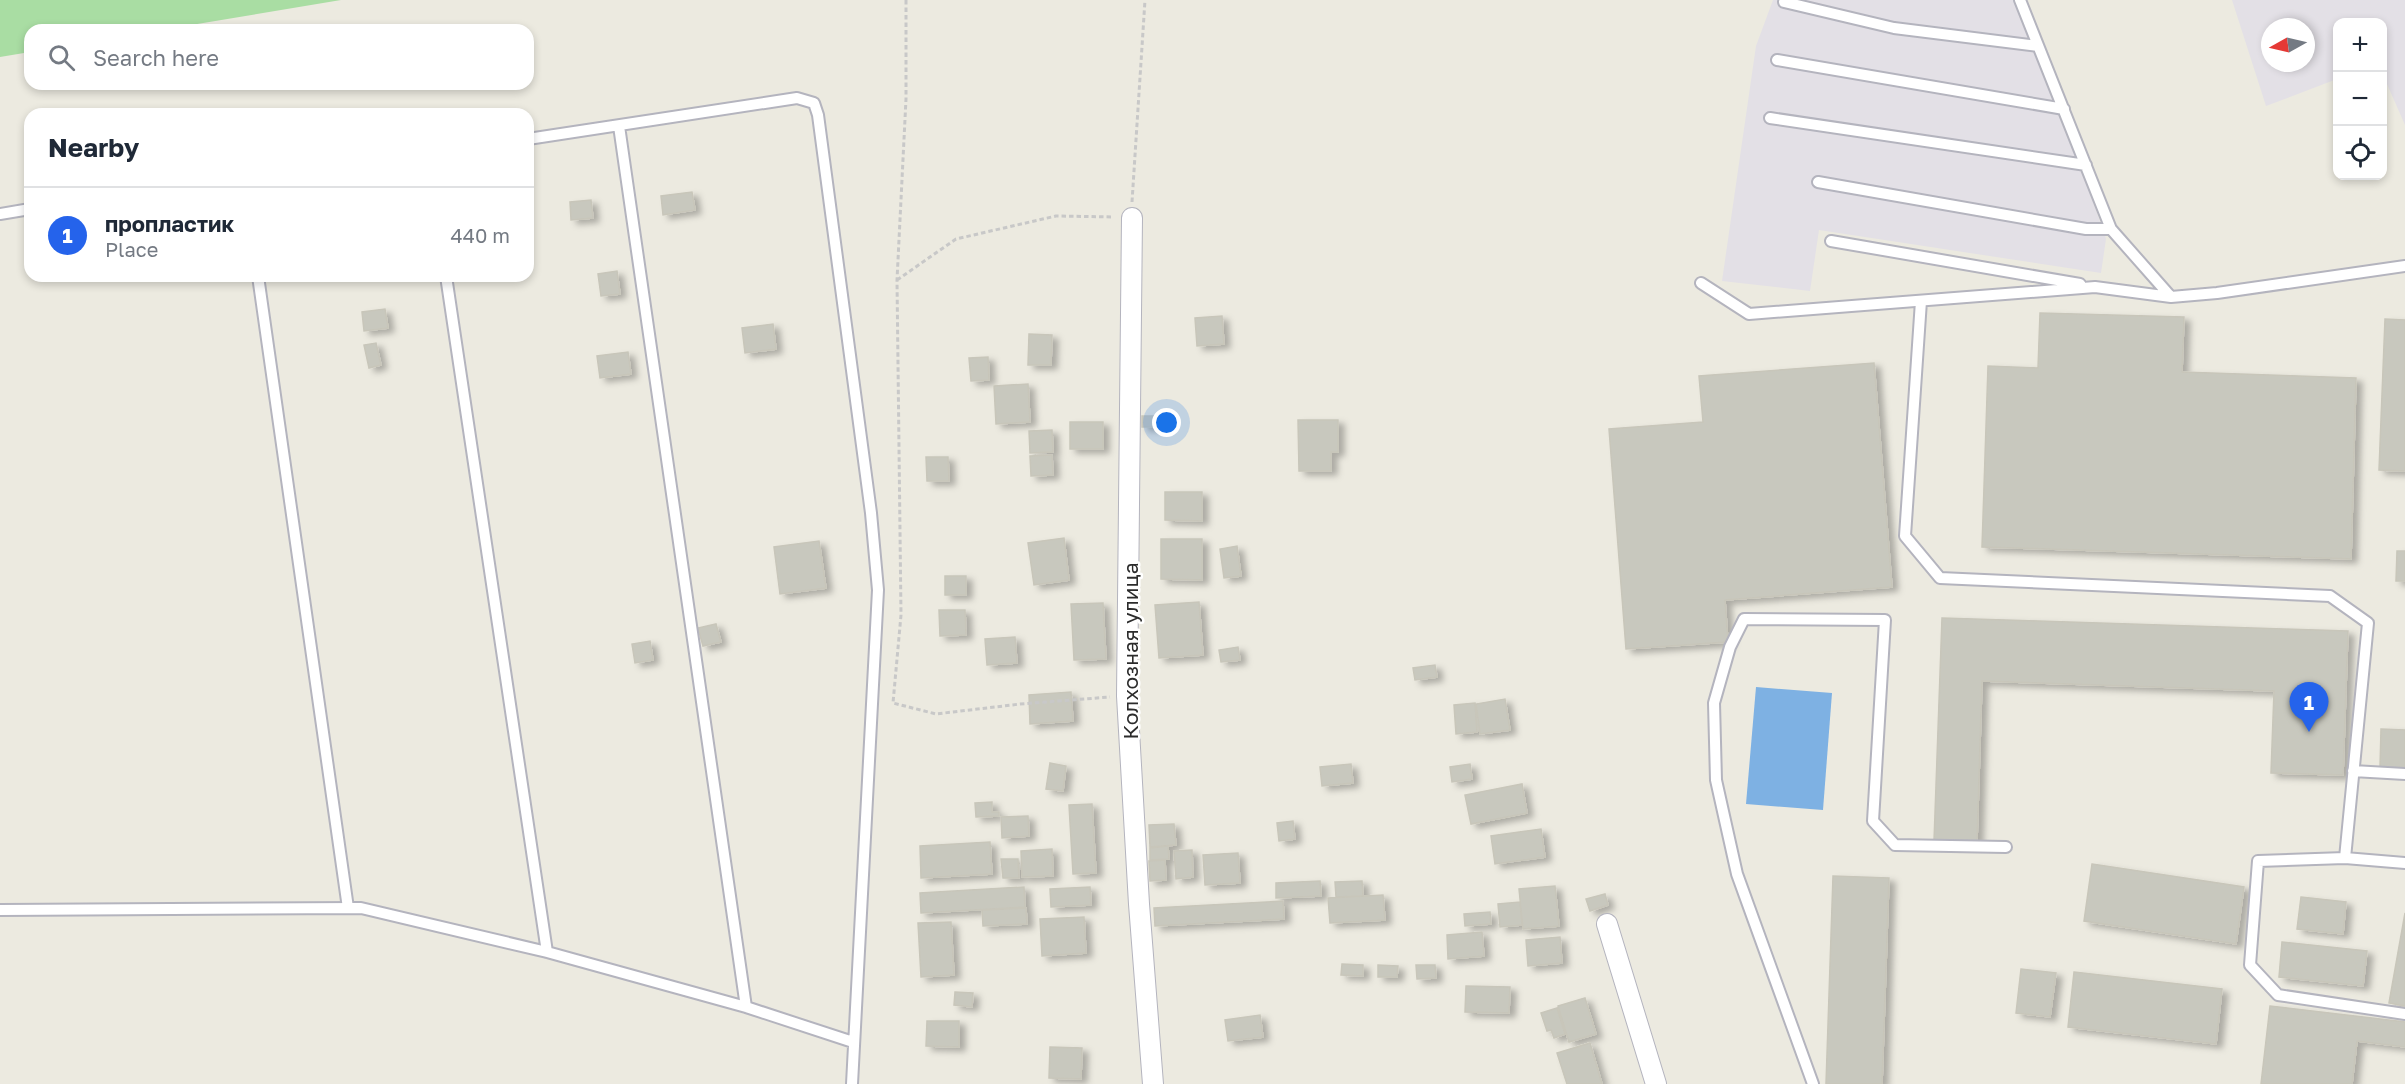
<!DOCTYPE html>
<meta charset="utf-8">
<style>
:root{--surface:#fff;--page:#f6f6f7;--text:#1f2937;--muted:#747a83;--line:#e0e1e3;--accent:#2563eb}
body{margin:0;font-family:"Golos Text",sans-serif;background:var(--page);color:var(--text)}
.controls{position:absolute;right:18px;top:18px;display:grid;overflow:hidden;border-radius:12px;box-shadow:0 3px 9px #0003}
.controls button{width:54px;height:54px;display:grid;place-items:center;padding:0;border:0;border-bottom:2px solid var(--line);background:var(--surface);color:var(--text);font:30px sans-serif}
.compass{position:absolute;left:2261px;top:18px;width:54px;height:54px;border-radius:50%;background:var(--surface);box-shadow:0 3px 9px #0003;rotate:262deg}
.you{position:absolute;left:1167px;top:423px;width:21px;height:21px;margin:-15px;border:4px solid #fff;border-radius:50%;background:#1a73e8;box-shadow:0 0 0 9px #1a73e833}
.badge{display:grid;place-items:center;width:39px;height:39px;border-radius:50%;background:var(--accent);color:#fff;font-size:20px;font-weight:700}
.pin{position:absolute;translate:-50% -50px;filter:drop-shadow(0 2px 3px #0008)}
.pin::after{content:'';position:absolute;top:32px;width:21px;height:18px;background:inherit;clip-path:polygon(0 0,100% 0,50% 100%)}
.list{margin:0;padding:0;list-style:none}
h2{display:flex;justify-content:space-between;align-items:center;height:78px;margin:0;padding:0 24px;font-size:26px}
h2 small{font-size:20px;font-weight:400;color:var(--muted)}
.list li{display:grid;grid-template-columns:39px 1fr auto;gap:18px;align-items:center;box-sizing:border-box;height:96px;padding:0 24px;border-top:2px solid var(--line)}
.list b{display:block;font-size:22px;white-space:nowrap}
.list p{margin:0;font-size:20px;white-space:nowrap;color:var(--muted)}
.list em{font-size:20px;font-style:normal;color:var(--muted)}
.icon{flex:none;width:33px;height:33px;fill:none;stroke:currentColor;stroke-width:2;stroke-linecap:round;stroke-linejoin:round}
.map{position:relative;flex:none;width:2405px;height:1084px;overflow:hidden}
.search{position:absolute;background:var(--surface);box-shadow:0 3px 9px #0003;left:24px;top:24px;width:510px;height:66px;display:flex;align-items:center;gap:15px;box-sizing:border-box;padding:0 21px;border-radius:18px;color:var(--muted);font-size:22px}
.panel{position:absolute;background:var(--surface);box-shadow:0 3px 9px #0003;left:24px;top:108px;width:510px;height:174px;border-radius:18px}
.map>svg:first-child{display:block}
.industrial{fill:#e3e0e6;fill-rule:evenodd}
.green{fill:#a9dda3}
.water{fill:#7eb1e3}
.building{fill:#c8c8be;stroke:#c8c6ba;stroke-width:1.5;filter:url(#shadow)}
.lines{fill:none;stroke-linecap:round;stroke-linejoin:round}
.lane-casing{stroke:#b4b4be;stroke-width:14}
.street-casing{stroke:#b4b4be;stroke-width:22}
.path{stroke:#c8c8c8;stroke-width:3;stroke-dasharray:4.5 3;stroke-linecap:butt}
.lane{stroke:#fff;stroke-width:10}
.street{stroke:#fff;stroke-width:20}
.labels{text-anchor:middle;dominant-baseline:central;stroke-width:5;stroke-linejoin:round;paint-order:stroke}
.street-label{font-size:21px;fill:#2c2c2c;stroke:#fff}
</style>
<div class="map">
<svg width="2405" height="1084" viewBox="0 0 2405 1084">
<defs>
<filter id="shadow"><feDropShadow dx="6" dy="4" stdDeviation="3" flood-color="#0004"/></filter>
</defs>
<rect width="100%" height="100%" fill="#eceae0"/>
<path class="industrial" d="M 1773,0 L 2024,0 L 2106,239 L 2101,273 L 1819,230 L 1810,291 L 1722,281 L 1756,46 Z
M 2232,0 L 2405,0 L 2405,125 L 2383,75 L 2382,22 L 2338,22 L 2337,79 L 2266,106 ZM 2270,27 L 2306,27 L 2306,63 L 2270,63 Z"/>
<path class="green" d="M 0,0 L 341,0 L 161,30 L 30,30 L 30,52 L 0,57 Z"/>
<path class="water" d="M 1756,687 L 1832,693 L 1823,810 L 1746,804 Z"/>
<path class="building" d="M 692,192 L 695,210 L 663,215 L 661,196 Z
M 591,200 L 593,218 L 571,220 L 570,202 Z
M 617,271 L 620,294 L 601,296 L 598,274 Z
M 385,309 L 388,328 L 364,331 L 362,312 Z
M 2040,313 L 2184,317 L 2182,372 L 2356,378 L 2351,559 L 1982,547 L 1988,366 L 2038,368 Z
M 1222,316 L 1224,344 L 1197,346 L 1195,318 Z
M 2385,319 L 2405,320 L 2405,471 L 2379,470 Z
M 773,324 L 776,349 L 745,353 L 742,328 Z
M 1029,334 L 1052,335 L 1051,365 L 1028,365 Z
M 376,343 L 381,365 L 369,368 L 364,345 Z
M 628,352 L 631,374 L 600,378 L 597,356 Z
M 988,357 L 989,380 L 971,381 L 969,358 Z
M 1874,363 L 1892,587 L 1725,600 L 1728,642 L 1626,649 L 1609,429 L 1703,422 L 1699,376 Z
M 1028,384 L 1030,422 L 996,424 L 994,386 Z
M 1142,416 L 1160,416 L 1160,427 L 1142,427 Z
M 1298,420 L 1338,420 L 1338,452 L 1331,452 L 1331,471 L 1299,471 Z
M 1070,422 L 1103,422 L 1103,449 L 1070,449 Z
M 1052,430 L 1053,452 L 1030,453 L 1029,431 Z
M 1052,455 L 1053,475 L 1031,476 L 1030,456 Z
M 926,457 L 948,457 L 949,481 L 927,481 Z
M 1165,492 L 1202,492 L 1202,521 L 1165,520 Z
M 1064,538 L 1069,580 L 1034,585 L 1028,543 Z
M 1161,539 L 1202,539 L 1202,580 L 1161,579 Z
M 819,541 L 826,588 L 780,594 L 774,547 Z
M 1237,546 L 1241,576 L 1224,578 L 1220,549 Z
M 2397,551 L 2405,551 L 2405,581 L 2396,581 Z
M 945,576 L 966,576 L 966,595 L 945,595 Z
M 1199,602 L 1203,655 L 1159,658 L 1155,605 Z
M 1103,603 L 1106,659 L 1074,660 L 1071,604 Z
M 939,610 L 965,610 L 966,635 L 940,636 Z
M 1942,618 L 2348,631 L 2343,775 L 2271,773 L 2274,691 L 1982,681 L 1977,842 L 1934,841 Z
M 716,624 L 721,642 L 703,646 L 698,628 Z
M 1015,637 L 1017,663 L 987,665 L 985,639 Z
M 650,641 L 653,660 L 635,663 L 632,644 Z
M 1238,647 L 1240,660 L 1221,662 L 1219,650 Z
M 1435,665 L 1437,677 L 1415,680 L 1413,668 Z
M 1071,692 L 1073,721 L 1030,724 L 1029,695 Z
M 1505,699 L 1510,730 L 1480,734 L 1476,704 Z
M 1475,703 L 1477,732 L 1456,734 L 1454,705 Z
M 2381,729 L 2405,730 L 2405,769 L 2380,768 Z
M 1050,763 L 1066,766 L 1063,791 L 1046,789 Z
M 1351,764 L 1353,783 L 1322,786 L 1320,767 Z
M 1470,764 L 1472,779 L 1452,782 L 1450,767 Z
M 1522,784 L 1527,813 L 1471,824 L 1465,795 Z
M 992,802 L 992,812 L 999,812 L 999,816 L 976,817 L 975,803 Z
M 1092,804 L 1096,873 L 1073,874 L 1069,805 Z
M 1028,816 L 1029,836 L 1002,838 L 1001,817 Z
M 1293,821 L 1295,839 L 1279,841 L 1277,823 Z
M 1174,824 L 1176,845 L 1150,847 L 1149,825 Z
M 1541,829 L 1545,857 L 1495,864 L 1491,836 Z
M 990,842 L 992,874 L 921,878 L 920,846 Z
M 1168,846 L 1169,859 L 1150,860 L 1150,848 Z
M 1052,849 L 1053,876 L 1022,877 L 1021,851 Z
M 1192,850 L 1193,877 L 1176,879 L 1174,851 Z
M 1238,853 L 1240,883 L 1205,885 L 1203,855 Z
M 1001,859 L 1018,859 L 1019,878 L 1003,878 Z
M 1165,860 L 1166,880 L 1150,881 L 1149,861 Z
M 2092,864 L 2244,887 L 2236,944 L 2084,921 Z
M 1833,876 L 1889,878 L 1882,1084 L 1826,1084 Z
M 1320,881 L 1321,896 L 1276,898 L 1276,883 Z
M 1362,881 L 1363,896 L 1336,897 L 1335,882 Z
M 1555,886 L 1559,926 L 1523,929 L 1519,889 Z
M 1024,887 L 1025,907 L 921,913 L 920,893 Z
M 1090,887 L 1091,905 L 1051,907 L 1050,889 Z
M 1605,894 L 1608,905 L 1590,911 L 1586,899 Z
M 1383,895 L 1385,920 L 1330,923 L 1328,898 Z
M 2301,897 L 2346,902 L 2343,934 L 2297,929 Z
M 1283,901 L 1284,919 L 1155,926 L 1154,908 Z
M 1520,902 L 1522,925 L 1500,927 L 1498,904 Z
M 1026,908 L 1027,924 L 983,926 L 982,910 Z
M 1490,912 L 1491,924 L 1465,926 L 1464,914 Z
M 2405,913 L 2405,1006 L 2389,1003 Z
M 1084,917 L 1086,953 L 1042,956 L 1040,919 Z
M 951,922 L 954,975 L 921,977 L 918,923 Z
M 1482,932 L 1484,956 L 1448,959 L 1447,935 Z
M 1560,937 L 1562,963 L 1528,966 L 1526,940 Z
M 2282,942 L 2367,951 L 2363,986 L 2279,977 Z
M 1342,964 L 1363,965 L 1363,976 L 1341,975 Z
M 1378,965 L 1398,966 L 1397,977 L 1378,977 Z
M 1416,965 L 1435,965 L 1436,978 L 1417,979 Z
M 2021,969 L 2056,973 L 2050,1017 L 2016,1013 Z
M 2074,972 L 2222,989 L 2216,1044 L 2068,1027 Z
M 1466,986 L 1510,987 L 1509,1013 L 1465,1012 Z
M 955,992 L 973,993 L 972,1007 L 954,1005 Z
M 1585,998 L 1596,1034 L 1569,1042 L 1558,1006 Z
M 2270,1006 L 2405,1022 L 2405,1047 L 2357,1041 L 2352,1084 L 2261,1084 Z
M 1557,1008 L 1565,1034 L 1554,1038 L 1551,1030 L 1547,1031 L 1541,1013 Z
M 1260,1015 L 1263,1037 L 1228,1041 L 1225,1020 Z
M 927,1021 L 959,1021 L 959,1047 L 926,1046 Z
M 1590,1043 L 1602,1084 L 1567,1084 L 1557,1053 Z
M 1050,1047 L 1082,1048 L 1081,1079 L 1049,1078 Z"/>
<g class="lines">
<defs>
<path id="lane" d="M 2020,0 L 2111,229 L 2171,297
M 1784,2 L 1894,28 L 2038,46
M 1777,60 L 2064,109
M 1770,118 L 2086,165
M 619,126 L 746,1007
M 528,139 L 797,98 L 814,103 L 818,115 L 871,513 L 878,590 L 852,1084
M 1818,182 L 2086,229 L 2111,229
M 0,214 L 30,209
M 1831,241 L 2080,284
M 258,276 L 348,908
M 446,276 L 547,952
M 1701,283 L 1749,314 L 2095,287 L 2171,297 L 2217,293 L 2405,266
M 1921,301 L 1905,536 L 1940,578 L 2330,596 L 2368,623 L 2345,858
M 2353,771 L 2405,774
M 2405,863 L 2345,858 L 2258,861 L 2250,965 L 2278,995 L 2405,1014
M 0,910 L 361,908 L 547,952 L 746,1007 L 853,1042
M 1813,1084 L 1737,874 L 1716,780 L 1714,703 L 1730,647 L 1744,619 L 1885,620 L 1873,821 L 1895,845 L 2006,847"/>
<path id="street" d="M 1132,218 L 1127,696 L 1139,904 L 1153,1084
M 1607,924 L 1656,1084"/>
</defs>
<use href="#lane" class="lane-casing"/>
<use href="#street" class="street-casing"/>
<path class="path" d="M 906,0 L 906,99 L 897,280 L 901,615 L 893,703 L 936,714 L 1020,704 L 1110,697
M 1132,202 L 1145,0
M 897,280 L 956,239 L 1056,216 L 1114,217"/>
<use href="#lane" class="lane"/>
<use href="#street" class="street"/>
</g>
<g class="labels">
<g class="street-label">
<text transform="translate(1130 651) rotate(-90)">Колхозная улица</text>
</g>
</g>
</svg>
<div class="controls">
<button>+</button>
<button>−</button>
<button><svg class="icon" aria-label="locate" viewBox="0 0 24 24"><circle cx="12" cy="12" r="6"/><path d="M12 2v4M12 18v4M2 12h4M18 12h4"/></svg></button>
</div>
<svg class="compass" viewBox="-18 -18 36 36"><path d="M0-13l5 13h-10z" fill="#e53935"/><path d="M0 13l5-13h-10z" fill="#747a83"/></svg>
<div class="you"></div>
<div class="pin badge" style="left:2309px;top:732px">1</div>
<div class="search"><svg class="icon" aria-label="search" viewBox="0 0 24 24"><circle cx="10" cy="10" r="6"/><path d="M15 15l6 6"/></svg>Search here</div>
<section class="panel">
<h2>Nearby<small></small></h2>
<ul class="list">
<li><span class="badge">1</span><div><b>пропластик</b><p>Place</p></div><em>440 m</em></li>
</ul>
</section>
</div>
